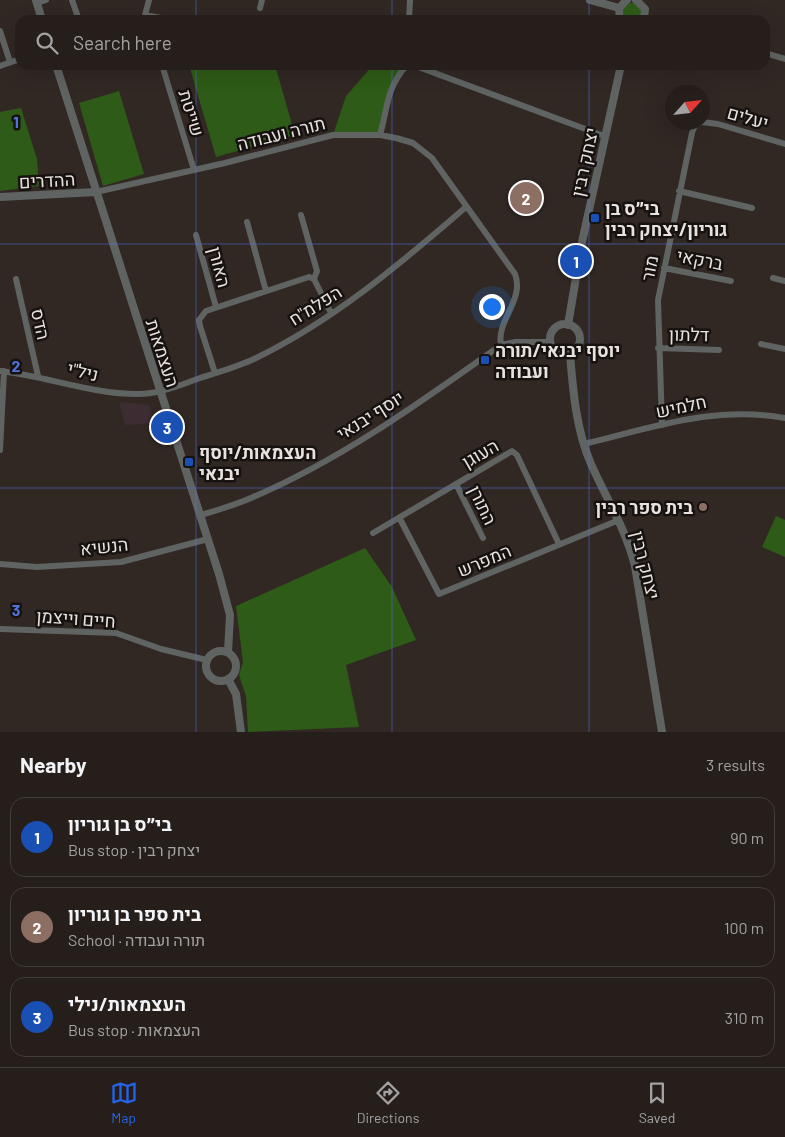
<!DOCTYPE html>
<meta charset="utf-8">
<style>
:root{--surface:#251e1b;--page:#2d2724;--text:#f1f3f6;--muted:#a3a2a3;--line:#423c3a;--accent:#2563eb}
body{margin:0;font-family:Barlow,Heebo,sans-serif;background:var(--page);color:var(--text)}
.compass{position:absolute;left:665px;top:85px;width:45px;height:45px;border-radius:50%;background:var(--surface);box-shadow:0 5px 20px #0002;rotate:63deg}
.you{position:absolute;left:491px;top:306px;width:18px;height:18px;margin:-12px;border:4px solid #fff;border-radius:50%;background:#1a73e8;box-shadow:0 0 0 8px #1a73e833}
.badge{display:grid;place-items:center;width:32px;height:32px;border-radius:50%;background:var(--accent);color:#fff;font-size:16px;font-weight:700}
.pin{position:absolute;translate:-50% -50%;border:2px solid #fff;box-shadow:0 1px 5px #0006}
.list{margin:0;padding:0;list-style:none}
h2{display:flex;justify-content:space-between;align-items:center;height:65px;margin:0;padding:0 20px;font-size:21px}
h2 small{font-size:16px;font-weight:400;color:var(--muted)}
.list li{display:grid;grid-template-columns:32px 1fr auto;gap:15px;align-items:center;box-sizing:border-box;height:80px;margin:0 10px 10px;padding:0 10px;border:1px solid var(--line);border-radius:15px}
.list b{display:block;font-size:19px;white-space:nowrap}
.list p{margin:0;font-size:16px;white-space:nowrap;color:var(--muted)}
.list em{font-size:16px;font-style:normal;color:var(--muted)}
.icon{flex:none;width:28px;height:28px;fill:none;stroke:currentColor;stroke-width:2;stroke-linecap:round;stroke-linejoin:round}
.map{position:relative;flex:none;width:785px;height:732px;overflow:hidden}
.search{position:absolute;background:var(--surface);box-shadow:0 5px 20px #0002;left:15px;right:15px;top:15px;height:55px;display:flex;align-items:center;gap:12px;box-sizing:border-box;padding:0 18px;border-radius:15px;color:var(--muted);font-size:19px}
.sheet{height:335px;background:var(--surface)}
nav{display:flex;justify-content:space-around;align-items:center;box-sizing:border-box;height:70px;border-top:1px solid var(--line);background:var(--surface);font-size:14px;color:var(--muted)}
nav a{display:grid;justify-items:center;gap:2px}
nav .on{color:var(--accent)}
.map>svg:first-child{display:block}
.commercial{fill:#3e2c33}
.green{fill:#2e5b17}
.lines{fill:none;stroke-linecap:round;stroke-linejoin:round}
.minor{stroke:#5f6462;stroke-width:6}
.tertiary{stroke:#5f6462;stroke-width:8}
.grid{fill:none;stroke:#5073da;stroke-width:1;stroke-opacity:0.55}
.transit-dot{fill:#1a4fb4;stroke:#161210;stroke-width:2}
.education-dot{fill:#8d6e63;stroke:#161210;stroke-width:2}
.labels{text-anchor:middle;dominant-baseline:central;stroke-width:5;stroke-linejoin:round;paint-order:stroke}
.street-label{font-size:18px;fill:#e8e1df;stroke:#161210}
.poi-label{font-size:18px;font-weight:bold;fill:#e8e1df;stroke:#161210;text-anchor:start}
.grid-label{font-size:16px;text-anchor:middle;font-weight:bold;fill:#5073da;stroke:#161210;stroke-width:5;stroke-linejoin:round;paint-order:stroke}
</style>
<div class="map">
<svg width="785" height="732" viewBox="0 0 785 732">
<rect width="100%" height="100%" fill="#312824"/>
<path class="commercial" d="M 119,402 L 149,405 L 154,423 L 125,425 Z"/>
<path class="green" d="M 630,3 L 636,3 L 642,10 L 641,20 L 624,20 L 623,9 Z
M 189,65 L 275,65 L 295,135 L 216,157 Z
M 373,65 L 407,65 L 396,77 L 380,135 L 333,135 L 346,96 Z
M 119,91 L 144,174 L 103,186 L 79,103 Z
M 21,108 L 37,159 L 39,186 L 0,191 L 0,112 Z
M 776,516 L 785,520 L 785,557 L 762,547 Z
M 365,548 L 392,587 L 416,640 L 346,665 L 359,727 L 248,732 L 246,696 L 239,675 L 243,662 L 236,606 Z"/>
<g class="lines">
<path class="minor" d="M 72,0 L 79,20
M 149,0 L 145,15 L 172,20
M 37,3 L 46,0
M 260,8 L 262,0
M 409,20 L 410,0
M 0,31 L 10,62
M 765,53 L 785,59
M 162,65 L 194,170
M 413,65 L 604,136
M 0,66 L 20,59
M 702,122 L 718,124 L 785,144
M 380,135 C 388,107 386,88 407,65
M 679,191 L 752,208
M 96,192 L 225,163 L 333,135 L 380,135 L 396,138 L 413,143 L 432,158 L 515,274 C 525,300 496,320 501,345
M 301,215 L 317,271 L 314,279
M 247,222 L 266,291
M 196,235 L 216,307
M 664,268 L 731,281
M 773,278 L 785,281
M 16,279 L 38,376
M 761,344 L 785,349
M 658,348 L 719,350
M 0,371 C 46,376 91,394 138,394 C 160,394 180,385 200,378 C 218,372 237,367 254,359 C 333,321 400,264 466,207
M 215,373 L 200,326 L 199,320 L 206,311 L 309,277 L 314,279 L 331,313
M 662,425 L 658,300 L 692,133 L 695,125 L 701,122
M 584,444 C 651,428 715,405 785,418
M 0,450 L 4,371
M 456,484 L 483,538
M 201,515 C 218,510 235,505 251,498 C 341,460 422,401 501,345 L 515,342 L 550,342
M 400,519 L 439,594 L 619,520
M 373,533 L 512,451 L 517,455 L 559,544
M 0,564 L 37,567 L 121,562 L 208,539
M 0,629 L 116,633 L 161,649 L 207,660"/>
<path class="tertiary" d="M 36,0 L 42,20
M 590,0 L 619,8
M 636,0 L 645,9 L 644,20
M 620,20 L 619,8 L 627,0
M 56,65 L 219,574 L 230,615 L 228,652
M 0,197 L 96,192
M550 339a15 15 0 1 1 30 0a15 15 0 1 1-30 0Z
M 568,325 L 582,242 L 621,65
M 570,354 C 573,390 576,430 591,464 C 606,498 626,529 635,566 L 662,732
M206 666a15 15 0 1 1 30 0a15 15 0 1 1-30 0Z
M 228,679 L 236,694 L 241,732"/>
</g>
<path class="grid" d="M 196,0 L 196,20M 392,0 L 392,20M 589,0 L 589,20M 196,65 L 196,732M 392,65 L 392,732M 589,65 L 589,732M 0,244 L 785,244M 0,488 L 785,488"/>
<g class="transit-dot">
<rect x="590" y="213" width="10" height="10" rx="2.5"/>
<rect x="480" y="355" width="10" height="10" rx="2.5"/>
<rect x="184" y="457" width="10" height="10" rx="2.5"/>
</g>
<circle class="education-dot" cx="703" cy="507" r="5"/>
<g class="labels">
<g class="street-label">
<text transform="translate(192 113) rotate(73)">שייטת</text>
<text transform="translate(748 117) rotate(16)">יעלים</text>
<text transform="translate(281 133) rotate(-14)">תורה ועבודה</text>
<text transform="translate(584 162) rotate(-78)">יצחק רבין</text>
<text transform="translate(47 180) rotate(-3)">ההדרים</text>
<text transform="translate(700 259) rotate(11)">ברקאי</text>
<text transform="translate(220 267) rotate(75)">האורן</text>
<text transform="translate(649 268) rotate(-79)">מור</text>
<text transform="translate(315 305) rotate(-32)">הפלמ"ח</text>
<text transform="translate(41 324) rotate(77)">הדס</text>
<text transform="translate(689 334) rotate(1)">דלתון</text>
<text transform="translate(163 353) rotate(72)">העצמאות</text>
<text transform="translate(83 371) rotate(13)">ניל"י</text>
<text transform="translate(681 406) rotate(-12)">חלמיש</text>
<text transform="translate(370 415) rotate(-32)">יוסף יבנאי</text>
<text transform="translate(480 453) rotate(-30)">העוגן</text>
<text transform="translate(483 505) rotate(64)">התורן</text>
<text transform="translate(104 546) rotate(-6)">הנשיא</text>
<text transform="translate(484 560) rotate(-23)">המפרש</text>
<text transform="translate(646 565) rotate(76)">יצחק רבין</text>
<text transform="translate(76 618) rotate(4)">חיים וייצמן</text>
</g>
<g class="poi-label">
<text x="605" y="208">בי״ס בן<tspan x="605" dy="21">גוריון/יצחק רבין</tspan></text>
<text x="495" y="350">יוסף יבנאי/תורה<tspan x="495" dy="21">ועבודה</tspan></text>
<text x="199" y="452">העצמאות/יוסף<tspan x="199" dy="21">יבנאי</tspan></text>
<text x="693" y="507" text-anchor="end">בית ספר רבין</text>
</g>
</g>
<g class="grid-label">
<text x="16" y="128">1</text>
<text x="16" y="372">2</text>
<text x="16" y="616">3</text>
</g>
</svg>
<svg class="compass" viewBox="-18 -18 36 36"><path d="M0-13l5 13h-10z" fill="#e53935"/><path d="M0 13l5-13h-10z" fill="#a3a2a3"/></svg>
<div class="you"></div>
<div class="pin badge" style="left:576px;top:261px;background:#1a4fb4">1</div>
<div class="pin badge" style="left:526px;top:198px;background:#8d6e63">2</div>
<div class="pin badge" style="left:167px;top:427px;background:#1a4fb4">3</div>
<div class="search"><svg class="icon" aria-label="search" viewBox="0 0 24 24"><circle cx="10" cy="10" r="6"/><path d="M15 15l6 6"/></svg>Search here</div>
</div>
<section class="sheet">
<h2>Nearby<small>3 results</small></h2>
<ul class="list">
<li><span class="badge" style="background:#1a4fb4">1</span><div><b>בי״ס בן גוריון</b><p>Bus stop · יצחק רבין</p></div><em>90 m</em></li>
<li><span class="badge" style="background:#8d6e63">2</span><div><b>בית ספר בן גוריון</b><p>School · תורה ועבודה</p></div><em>100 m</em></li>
<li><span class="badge" style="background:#1a4fb4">3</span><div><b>העצמאות/נילי</b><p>Bus stop · העצמאות</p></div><em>310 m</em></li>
</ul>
</section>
<nav>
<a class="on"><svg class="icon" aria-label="map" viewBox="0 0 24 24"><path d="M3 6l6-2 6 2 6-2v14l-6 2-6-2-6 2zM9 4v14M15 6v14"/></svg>Map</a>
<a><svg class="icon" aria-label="directions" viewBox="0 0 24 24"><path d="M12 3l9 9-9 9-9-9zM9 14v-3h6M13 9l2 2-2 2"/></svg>Directions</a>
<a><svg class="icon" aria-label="saved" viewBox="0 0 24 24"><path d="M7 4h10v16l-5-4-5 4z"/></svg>Saved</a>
</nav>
